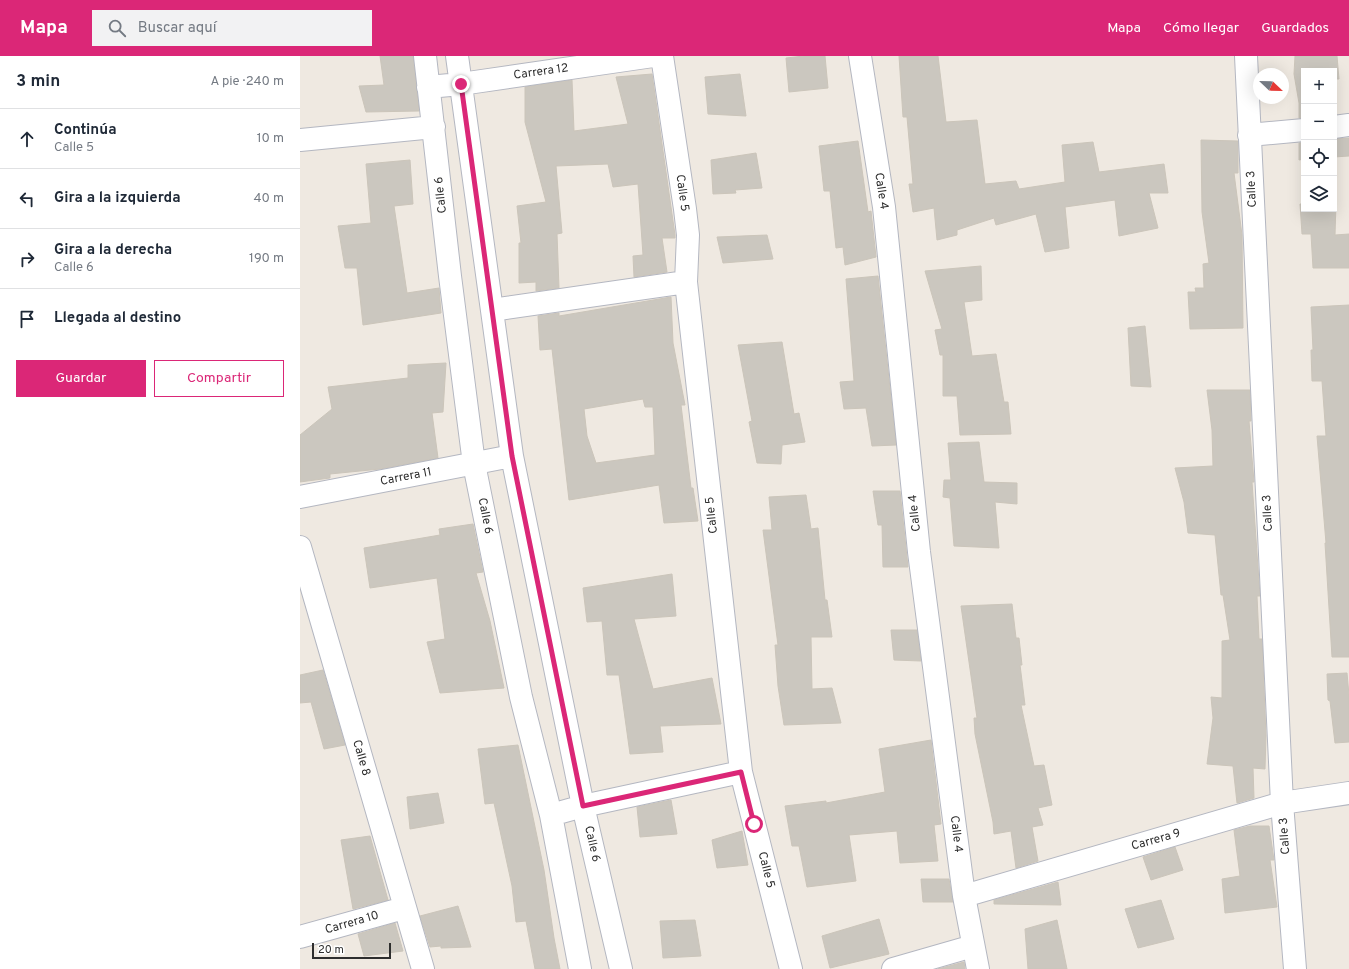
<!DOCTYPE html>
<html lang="es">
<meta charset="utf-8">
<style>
:root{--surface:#fff;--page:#f2f2f3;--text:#1f2937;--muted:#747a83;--line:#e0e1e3;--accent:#db2777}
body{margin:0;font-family:Overpass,sans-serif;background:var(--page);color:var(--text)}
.controls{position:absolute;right:12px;top:12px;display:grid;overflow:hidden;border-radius:0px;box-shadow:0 4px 16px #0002}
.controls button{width:36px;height:36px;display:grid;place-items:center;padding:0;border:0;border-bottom:1px solid var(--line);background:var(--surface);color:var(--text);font:20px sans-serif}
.compass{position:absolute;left:953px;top:12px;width:36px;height:36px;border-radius:50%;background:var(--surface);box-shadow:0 4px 16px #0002;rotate:113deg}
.scale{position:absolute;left:12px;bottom:10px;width:79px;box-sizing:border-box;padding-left:4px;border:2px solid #2e2e2e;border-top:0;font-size:11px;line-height:14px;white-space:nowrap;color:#2e2e2e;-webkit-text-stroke:3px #fff;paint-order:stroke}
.stop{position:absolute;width:12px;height:12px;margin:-9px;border:3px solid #db2777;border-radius:50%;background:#fff}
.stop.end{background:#db2777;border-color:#fff;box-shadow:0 1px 4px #0008}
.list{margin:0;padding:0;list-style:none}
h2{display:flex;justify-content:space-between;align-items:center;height:52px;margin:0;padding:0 16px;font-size:17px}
h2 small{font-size:13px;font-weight:400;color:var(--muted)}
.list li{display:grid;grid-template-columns:26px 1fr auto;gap:12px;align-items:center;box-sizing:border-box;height:60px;padding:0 16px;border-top:1px solid var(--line)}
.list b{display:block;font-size:15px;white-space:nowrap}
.list p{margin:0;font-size:13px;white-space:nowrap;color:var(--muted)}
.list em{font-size:13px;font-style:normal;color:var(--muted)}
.actions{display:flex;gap:8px;padding:12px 16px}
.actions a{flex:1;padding:9px 0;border:1px solid var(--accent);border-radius:0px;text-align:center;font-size:14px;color:var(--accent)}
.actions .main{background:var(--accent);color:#fff}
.icon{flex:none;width:22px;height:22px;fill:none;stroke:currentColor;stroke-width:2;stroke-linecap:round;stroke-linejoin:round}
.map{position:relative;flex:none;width:1049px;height:913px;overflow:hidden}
header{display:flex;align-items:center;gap:24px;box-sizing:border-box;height:56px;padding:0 20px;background:var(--accent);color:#fff}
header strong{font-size:19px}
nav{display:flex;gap:22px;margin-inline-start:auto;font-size:14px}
.search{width:280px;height:36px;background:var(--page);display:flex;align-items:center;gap:10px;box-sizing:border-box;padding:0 14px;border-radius:0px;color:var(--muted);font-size:15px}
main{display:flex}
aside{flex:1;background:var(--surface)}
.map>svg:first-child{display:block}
.building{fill:#cbc7bf;stroke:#cbc5ba;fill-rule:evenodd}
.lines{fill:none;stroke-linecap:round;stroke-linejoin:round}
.minor-casing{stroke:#b4b7c1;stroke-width:24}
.minor{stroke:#fff;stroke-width:22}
.route{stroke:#db2777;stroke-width:5}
.labels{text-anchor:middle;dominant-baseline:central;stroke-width:4;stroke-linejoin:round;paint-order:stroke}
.street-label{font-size:12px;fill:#2e2e2e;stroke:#fff}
</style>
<header>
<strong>Mapa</strong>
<div class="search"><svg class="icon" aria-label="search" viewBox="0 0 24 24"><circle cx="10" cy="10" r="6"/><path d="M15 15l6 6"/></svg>Buscar aquí</div>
<nav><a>Mapa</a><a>Cómo llegar</a><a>Guardados</a></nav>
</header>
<main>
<aside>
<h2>3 min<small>A pie · 240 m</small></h2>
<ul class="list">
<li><svg class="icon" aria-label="ahead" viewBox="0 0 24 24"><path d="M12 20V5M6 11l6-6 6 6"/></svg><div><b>Continúa</b><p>Calle 5</p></div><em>10 m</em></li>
<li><svg class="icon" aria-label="left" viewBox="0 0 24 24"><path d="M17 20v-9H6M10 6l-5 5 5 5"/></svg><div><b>Gira a la izquierda</b></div><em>40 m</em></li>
<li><svg class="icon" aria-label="right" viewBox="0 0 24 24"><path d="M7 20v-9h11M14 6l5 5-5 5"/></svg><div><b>Gira a la derecha</b><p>Calle 6</p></div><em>190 m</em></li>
<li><svg class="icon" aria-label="arrive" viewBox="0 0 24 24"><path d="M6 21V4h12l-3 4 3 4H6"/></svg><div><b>Llegada al destino</b></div></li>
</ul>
<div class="actions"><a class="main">Guardar</a><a>Compartir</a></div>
</aside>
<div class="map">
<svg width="1049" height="913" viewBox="0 0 1049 913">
<rect width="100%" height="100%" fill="#efe9e1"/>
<path class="building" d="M 80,0 L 113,0 L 119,55 L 66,56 L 59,30 L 84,29 Z
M 504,0 L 525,0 L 528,32 L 489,36 L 486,2 Z
M 599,0 L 638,0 L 646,66 L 677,64 L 685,128 L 716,125 L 719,133 L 765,126 L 762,89 L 793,86 L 799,116 L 864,108 L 868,137 L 849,137 L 858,172 L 819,180 L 815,144 L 765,151 L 769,192 L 745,196 L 736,158 L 696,169 L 694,162 L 657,174 L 657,179 L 637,184 L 634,152 L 613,156 L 609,128 L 613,128 L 607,61 L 603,61 Z
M 995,0 L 1037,0 L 1039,23 L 1034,23 L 1034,15 L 1004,15 L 1004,62 L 999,62 L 999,47 L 994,18 Z
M 352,18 L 375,179 L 375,182 L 362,182 L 367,216 L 334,221 L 333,200 L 343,199 L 338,128 L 313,131 L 308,108 L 256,110 L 262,177 L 257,178 L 259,232 L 236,235 L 236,226 L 219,227 L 219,187 L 221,187 L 217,150 L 246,146 L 225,66 L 225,31 L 272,24 L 274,75 L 328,68 L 316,21 Z
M 440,18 L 446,60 L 408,58 L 405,21 Z
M 1049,82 L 1049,100 L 1034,101 L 1034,83 Z
M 901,84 L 938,85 L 938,117 L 934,117 L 942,179 L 943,272 L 890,273 L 888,236 L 896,236 L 895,232 L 904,232 L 903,208 L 909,207 L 902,156 Z
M 558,85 L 568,156 L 571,155 L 576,201 L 545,209 L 543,191 L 536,192 L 530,135 L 524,135 L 519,90 Z
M 999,87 L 1004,87 L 1004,103 L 999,104 Z
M 456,97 L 462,132 L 435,134 L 436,137 L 413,138 L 411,104 Z
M 110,104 L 113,148 L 94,150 L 107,237 L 139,232 L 141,257 L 63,269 L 57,212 L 45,212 L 38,170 L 71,167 L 66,108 Z
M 1034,146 L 1036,146 L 1035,179 L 1049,178 L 1049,212 L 1013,212 L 1011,178 L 1002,178 L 1000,148 L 1004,148 L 1004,153 L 1034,153 Z
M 467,179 L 473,203 L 423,207 L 417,181 Z
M 681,210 L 682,244 L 664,246 L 672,300 L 696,298 L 704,346 L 708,346 L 711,378 L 660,379 L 657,340 L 643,340 L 643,299 L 640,299 L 635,274 L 642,273 L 625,215 Z
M 578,220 L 596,389 L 572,390 L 566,352 L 544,353 L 540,326 L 554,325 L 546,223 Z
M 371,241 L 373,287 L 385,349 L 381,349 L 391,432 L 393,432 L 398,465 L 364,467 L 359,429 L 269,444 L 252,293 L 240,294 L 238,260 L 259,257 L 259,260 ZM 343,343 L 345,351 L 353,351 L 355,399 L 296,407 L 287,380 L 284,353 Z
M 1049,249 L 1049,601 L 1032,601 L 1025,487 L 1026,487 L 1017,380 L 1026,380 L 1022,325 L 1012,325 L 1011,294 L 1013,294 L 1011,251 Z
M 845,270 L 851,331 L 831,330 L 828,272 Z
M 482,286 L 494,358 L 499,357 L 505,386 L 482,389 L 481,408 L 457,407 L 449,366 L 452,365 L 438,289 Z
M 146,307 L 143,356 L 132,357 L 138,402 L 80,413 L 30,418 L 30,422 L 0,426 L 0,379 L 32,353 L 28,331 L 108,322 L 108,309 Z
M 907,334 L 950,334 L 951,365 L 949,365 L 954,426 L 952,426 L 960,540 L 957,540 L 959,583 L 962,583 L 966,680 L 965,713 L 953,712 L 954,742 L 937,747 L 933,710 L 907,708 L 913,662 L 911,641 L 922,642 L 922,585 L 930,584 L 923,539 L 921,539 L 915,479 L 888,477 L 884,446 L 875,412 L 913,410 L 912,374 Z
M 679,386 L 684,426 L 717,427 L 717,448 L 695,446 L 699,492 L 654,490 L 650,442 L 643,441 L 644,424 L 651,424 L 648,387 Z
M 573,435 L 600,435 L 608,511 L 583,511 L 582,469 L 578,469 Z
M 506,439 L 511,473 L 518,472 L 525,544 L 527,544 L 532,581 L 511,581 L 512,633 L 532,632 L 541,667 L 484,669 L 478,630 L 475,589 L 478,589 L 463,474 L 472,474 L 469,441 Z
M 173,468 L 183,516 L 176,517 L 190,565 L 204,632 L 140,637 L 127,586 L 145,583 L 137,522 L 70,532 L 64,492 L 140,479 L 139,473 Z
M 372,518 L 376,560 L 334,563 L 353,633 L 412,622 L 421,668 L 360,670 L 363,696 L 330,698 L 319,619 L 307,619 L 302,565 L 287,566 L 283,532 Z
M 712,548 L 716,582 L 719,582 L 722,609 L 720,609 L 725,649 L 721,649 L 734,710 L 744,709 L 752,749 L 738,752 L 743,769 L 732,771 L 738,805 L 716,812 L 711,775 L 694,778 L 693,766 L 675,678 L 674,662 L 677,662 L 661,550 Z
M 591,574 L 617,574 L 621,605 L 594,604 Z
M 23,614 L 45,689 L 24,693 L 11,646 L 0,647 L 0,619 Z
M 1047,617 L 1049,639 L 1049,686 L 1035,687 L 1030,645 L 1028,644 L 1027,618 Z
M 631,684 L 641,768 L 634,769 L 638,805 L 600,807 L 597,775 L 549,779 L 556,825 L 507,831 L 499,790 L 492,790 L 485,750 L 526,745 L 526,747 L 585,736 L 579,693 Z
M 218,689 L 244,814 L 254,882 L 260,913 L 235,913 L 226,865 L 216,866 L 212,830 L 194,747 L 185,748 L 178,693 Z
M 138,737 L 144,767 L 110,773 L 107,741 Z
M 371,744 L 377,778 L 340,781 L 337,751 Z
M 950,770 L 969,770 L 974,804 L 970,804 L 977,851 L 925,857 L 922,823 L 940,820 L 934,774 Z
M 442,775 L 448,809 L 417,812 L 412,784 Z
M 70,780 L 88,844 L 53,853 L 41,784 Z
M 875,791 L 883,814 L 851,824 L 843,801 Z
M 621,823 L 649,823 L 653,846 L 623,846 Z
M 758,826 L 761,849 L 694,848 L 694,844 Z
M 861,844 L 874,883 L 838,892 L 825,853 Z
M 158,850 L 171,891 L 141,892 L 141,890 L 130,891 L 120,860 Z
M 579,863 L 589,898 L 530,912 L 522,880 Z
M 395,864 L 401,900 L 363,902 L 360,865 Z
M 757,864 L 767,913 L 728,913 L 725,873 Z
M 95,867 L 103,895 L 64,900 L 58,878 Z
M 664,906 L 665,913 L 638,913 Z"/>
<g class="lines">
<defs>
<path id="minor" d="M 125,0 L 150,220 L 174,408 L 221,641 L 251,759 L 280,913
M 157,0 L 212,400 L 283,750 L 321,913
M 362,0 L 385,153 L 388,179 L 386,226 L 441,716 L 491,913
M 560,0 L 584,151 L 619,496 L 664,840 L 678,913
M 946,0 L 982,747 L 995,913
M 128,31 L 161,28 L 353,0
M 1034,71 L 1049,69
M 949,79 L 1004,74
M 0,84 L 134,71
M 192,254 L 386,226
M 0,441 L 212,400
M 0,491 L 123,913
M 251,759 L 283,750 L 441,716
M 664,840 L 982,747 L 1049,737
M 0,881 L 104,852
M 593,913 L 673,890"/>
</defs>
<use href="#minor" class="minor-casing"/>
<use href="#minor" class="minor"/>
</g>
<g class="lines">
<path class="route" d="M 161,28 L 212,400 L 283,750 L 441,716 L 454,768"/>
</g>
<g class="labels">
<g class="street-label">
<text transform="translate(241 16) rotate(-8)">Carrera 12</text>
<text transform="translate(952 133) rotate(-93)">Calle 3</text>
<text transform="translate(581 135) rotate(81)">Calle 4</text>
<text transform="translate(382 137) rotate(82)">Calle 5</text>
<text transform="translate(141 139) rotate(-96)">Calle 6</text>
<text transform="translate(106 421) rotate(-11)">Carrera 11</text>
<text transform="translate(615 457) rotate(-96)">Calle 4</text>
<text transform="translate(968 457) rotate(-93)">Calle 3</text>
<text transform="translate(412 459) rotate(-96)">Calle 5</text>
<text transform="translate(185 460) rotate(79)">Calle 6</text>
<text transform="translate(61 702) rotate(74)">Calle 8</text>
<text transform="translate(656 778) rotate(83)">Calle 4</text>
<text transform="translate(985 780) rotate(-94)">Calle 3</text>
<text transform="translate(856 784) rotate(-16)">Carrera 9</text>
<text transform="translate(292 788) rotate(77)">Calle 6</text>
<text transform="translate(466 814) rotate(76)">Calle 5</text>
<text transform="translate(52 867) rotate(-16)">Carrera 10</text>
</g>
</g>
</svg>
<div class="controls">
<button>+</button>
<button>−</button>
<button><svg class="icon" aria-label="locate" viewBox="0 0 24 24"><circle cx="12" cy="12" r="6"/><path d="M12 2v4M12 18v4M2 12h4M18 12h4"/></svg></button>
<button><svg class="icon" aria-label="layers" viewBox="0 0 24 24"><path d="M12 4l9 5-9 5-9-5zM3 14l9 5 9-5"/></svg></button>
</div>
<svg class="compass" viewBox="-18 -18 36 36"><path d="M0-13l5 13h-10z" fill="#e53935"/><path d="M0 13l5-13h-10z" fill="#747a83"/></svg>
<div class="scale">20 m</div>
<div class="stop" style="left:454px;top:768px"></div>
<div class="stop end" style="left:161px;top:28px"></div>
</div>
</main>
